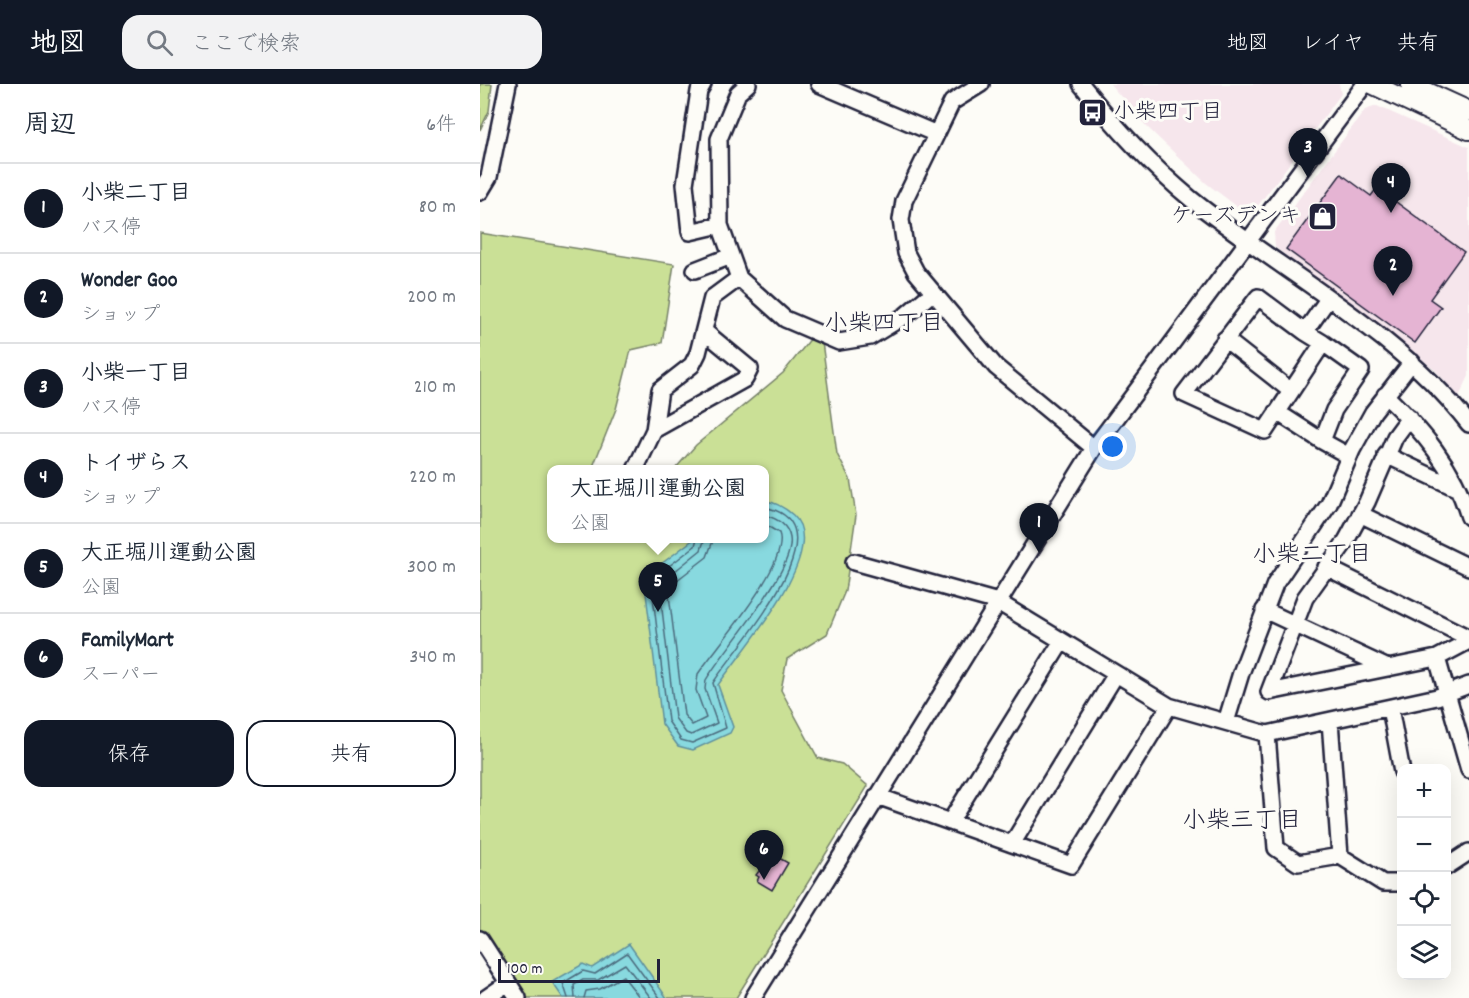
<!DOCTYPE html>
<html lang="ja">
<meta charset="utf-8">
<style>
:root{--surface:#fff;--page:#f2f2f3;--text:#1f2937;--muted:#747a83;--line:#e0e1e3;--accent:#111827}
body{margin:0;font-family:Dekko,"Klee One",sans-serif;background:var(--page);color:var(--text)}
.controls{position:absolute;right:18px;bottom:18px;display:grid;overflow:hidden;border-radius:12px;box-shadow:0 6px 24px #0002}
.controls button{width:54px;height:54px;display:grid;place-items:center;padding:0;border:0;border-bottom:2px solid var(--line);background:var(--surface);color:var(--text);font:30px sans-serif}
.scale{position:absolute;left:18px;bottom:15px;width:162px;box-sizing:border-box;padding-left:6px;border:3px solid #22223b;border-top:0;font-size:16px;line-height:21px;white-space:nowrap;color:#22223b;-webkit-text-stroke:4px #fdfcf7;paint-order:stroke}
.you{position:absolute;left:633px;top:363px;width:21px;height:21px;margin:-15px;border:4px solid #fff;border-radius:50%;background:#1a73e8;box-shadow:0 0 0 9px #1a73e833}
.badge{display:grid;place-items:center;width:39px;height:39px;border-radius:50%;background:var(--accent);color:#fff;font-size:20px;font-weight:700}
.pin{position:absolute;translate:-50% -50px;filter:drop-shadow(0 2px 3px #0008)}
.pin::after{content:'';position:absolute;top:32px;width:21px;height:18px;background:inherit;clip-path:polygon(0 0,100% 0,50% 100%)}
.popup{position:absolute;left:67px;top:381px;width:222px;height:78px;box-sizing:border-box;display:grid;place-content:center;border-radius:12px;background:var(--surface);filter:drop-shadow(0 2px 4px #0005);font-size:20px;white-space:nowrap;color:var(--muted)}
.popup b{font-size:22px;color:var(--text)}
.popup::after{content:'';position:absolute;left:50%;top:100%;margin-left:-12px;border:12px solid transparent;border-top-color:var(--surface)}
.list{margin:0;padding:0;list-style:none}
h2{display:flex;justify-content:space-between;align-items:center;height:78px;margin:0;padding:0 24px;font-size:26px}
h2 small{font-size:20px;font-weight:400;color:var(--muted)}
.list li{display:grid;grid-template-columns:39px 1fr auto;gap:18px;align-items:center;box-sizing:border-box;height:90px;padding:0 24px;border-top:2px solid var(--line)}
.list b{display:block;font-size:22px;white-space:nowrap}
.list p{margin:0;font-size:20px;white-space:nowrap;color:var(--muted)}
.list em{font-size:20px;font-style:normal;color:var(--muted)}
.actions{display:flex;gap:12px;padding:18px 24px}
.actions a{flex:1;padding:14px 0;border:2px solid var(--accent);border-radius:18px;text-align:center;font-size:21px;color:var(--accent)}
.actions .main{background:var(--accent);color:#fff}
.icon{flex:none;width:33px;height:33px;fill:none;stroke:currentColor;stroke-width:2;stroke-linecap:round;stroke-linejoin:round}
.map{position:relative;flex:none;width:989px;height:914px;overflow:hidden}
header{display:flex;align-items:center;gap:36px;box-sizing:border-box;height:84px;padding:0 30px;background:var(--accent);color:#fff}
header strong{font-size:28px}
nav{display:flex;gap:33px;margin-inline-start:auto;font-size:21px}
.search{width:420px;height:54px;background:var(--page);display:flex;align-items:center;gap:15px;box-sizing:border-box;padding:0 21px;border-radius:18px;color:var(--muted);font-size:22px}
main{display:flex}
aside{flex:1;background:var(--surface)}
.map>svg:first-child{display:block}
.built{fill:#f6e6ec}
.green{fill:#cae096;stroke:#768168;stroke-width:1.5}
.water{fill:#88d9df;stroke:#5f909d;stroke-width:1.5}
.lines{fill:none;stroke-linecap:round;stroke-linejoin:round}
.shore{stroke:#4b6b7d;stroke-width:1.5}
.building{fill:#e5b4d3;stroke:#22223b;stroke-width:1.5}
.minor-casing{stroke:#22223b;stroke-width:20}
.major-casing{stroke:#22223b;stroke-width:22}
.minor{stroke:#fdfcf7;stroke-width:15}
.major{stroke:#fdfcf7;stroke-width:18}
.labels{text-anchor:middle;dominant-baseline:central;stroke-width:6;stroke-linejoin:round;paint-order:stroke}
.poi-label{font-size:22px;fill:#22223b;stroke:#fdfcf7;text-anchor:start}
.neighbourhood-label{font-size:24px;fill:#22223b;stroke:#fdfcf7}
</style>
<header>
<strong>地図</strong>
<div class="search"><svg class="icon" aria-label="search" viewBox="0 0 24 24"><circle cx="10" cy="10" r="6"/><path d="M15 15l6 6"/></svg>ここで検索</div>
<nav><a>地図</a><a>レイヤ</a><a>共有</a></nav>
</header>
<main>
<aside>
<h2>周辺<small>6件</small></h2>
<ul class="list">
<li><span class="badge">1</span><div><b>小柴二丁目</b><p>バス停</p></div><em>80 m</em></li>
<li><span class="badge">2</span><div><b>Wonder Goo</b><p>ショップ</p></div><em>200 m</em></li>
<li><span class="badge">3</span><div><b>小柴一丁目</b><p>バス停</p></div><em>210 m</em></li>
<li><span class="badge">4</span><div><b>トイザらス</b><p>ショップ</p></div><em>220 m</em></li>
<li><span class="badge">5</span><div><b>大正堀川運動公園</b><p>公園</p></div><em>300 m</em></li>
<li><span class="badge">6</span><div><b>FamilyMart</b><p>スーパー</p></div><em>340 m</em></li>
</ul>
<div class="actions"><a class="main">保存</a><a>共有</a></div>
</aside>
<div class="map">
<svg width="989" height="914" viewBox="0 0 989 914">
<rect width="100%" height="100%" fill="#fdfcf7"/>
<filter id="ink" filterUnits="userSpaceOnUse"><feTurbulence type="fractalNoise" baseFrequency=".0167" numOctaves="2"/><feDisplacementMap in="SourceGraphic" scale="12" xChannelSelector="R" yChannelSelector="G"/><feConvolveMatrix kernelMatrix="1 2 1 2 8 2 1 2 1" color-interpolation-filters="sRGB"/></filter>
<g filter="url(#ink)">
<path class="built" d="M 630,0 L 859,0 L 861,10 L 774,127 L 763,127 L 726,99 L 667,43 Z
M 897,22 L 989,63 L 989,292 L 979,313 L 956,287 L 930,265 L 795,163 L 794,148 L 885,26 Z"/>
<path class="green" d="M 0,0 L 12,0 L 9,27 L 0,46 Z
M 0,149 L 194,180 L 182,259 L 151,266 L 136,325 L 112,385 L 72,386 L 72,454 L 284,454 L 284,386 L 195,385 L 216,361 L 303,289 L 340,243 L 357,370 L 370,395 L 376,431 L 365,507 L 347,550 L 307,575 L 301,606 L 338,674 L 362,680 L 388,702 L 256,914 L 42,914 L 0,847 Z"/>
<path class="water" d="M 285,417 C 296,418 305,424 313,431 C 352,467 260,569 238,601 L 253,643 L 250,649 L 213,666 L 198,662 L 182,640 L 164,493 L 214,455 L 284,454 Z
M 149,860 L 187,914 L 83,914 L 72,898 L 103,880 L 112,884 Z"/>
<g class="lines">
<path class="shore" d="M 217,454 L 215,462 L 171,496 L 188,637 L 201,656 L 212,659 L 246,644 L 233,599 C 254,565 371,440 284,423
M 225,454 L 221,466 L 179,500 L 195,634 L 206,649 L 211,651 L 237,639 L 225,605 L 226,596 C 243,566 316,486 310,454 C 308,441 296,434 284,431
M 234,454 L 227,473 L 188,503 L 204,631 L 212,641 L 226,634 L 216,606 L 218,590 C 236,563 311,479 299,449 L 284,440
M 88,914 L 83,899 L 103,887 L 115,890 L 147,869 L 180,914
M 95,914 L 94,901 L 103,896 L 118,896 L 145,880 L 171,914
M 104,914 L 106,907 L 120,905 L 143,892 L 160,914"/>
</g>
<path class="building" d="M 861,90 L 891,112 L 897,104 L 984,168 L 950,215 L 961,223 L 935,259 L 806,165 Z
M 292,770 L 308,779 L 292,806 L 277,797 L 279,793 L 276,791 Z"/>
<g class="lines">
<defs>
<path id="minor" d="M 223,0 L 219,7 L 205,100 L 210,148 L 240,141
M 268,0 L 258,9 L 239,55 L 240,141 L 259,194 L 305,235 L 359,258 L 390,253 L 426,231 L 452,209
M 339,0 L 454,49
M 501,0 L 472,18 L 424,117 L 421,136 L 426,169 L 436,188 L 516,283 L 614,364
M 601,0 C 634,42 670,81 711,115 C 803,189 915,245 989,340
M 0,108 L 9,93 L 28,0
M 215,186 L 251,172
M 825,248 L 843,259 L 785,347 L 704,310 L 778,213 L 825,248 L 848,215
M 745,255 L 811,307
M 905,311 C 942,346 974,383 989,433
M 797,328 L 842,357 L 854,326 L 881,286 L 843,259
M 929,334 L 915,353 L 887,418 L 866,457 L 825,514 L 789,608 L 957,574 L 989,557
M 174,346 L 265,295 L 270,285 L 224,247
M 842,357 L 869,372
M 906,371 L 978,405
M 155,386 L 174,346 L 180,306 L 212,281 L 218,269 L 232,214 L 259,194
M 880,430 L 989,483
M 374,478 L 518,518 L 689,622 L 787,650 L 957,613 L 989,601
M 846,483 L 989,554
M 784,526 L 908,584
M 957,574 L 989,686
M 910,624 L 922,688
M 850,637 L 860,772
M 746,638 L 761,589 L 795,500 L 849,420 L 872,366 L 893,328 L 932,278
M 787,650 L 796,764 L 818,779 L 860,772 L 903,799 L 922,799
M 397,712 L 591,781 L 689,622
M 470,738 L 582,557
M 532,760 L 636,590
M 966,783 L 989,768
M 0,855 L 38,914
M 6,914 L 28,899
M 273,914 L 614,364 L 885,0"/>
<path id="major" d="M 892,0 L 989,46
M 930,0 L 989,27"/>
</defs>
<use href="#minor" class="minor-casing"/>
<use href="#major" class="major-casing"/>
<use href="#minor" class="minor"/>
<use href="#major" class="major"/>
</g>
</g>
<defs>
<symbol id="bus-square" viewBox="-11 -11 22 22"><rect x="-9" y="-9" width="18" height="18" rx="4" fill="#22223b" stroke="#fdfcf7"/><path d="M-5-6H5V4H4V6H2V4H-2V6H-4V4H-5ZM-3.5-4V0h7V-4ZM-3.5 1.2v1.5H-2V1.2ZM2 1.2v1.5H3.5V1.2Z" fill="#fff"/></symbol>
<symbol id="shop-square" viewBox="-11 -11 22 22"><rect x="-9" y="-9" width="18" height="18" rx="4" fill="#22223b" stroke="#fdfcf7"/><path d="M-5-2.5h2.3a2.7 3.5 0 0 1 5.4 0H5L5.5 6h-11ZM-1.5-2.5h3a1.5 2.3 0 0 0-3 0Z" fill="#fff"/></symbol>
</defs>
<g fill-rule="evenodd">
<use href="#bus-square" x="596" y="12" width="33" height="33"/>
<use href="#shop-square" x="826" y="116" width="33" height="33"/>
</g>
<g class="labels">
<g class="poi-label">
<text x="633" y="29">小柴四丁目</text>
<text x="821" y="133" text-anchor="end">ケーズデンキ</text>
</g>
<g class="neighbourhood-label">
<text x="404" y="241">小柴四丁目</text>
<text x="832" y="472">小柴二丁目</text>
<text x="762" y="738">小柴三丁目</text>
</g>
</g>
</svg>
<div class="controls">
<button>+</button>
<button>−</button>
<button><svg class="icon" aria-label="locate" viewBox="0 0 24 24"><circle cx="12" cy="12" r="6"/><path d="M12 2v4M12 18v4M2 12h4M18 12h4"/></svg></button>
<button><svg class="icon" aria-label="layers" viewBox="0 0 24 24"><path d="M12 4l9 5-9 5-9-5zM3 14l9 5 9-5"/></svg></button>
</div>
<div class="scale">100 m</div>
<div class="you"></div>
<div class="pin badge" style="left:559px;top:469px">1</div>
<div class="pin badge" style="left:913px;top:212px">2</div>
<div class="pin badge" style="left:828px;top:94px">3</div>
<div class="pin badge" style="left:911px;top:129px">4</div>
<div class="pin badge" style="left:178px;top:528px">5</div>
<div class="popup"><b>大正堀川運動公園</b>公園</div>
<div class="pin badge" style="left:284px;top:796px">6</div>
</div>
</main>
